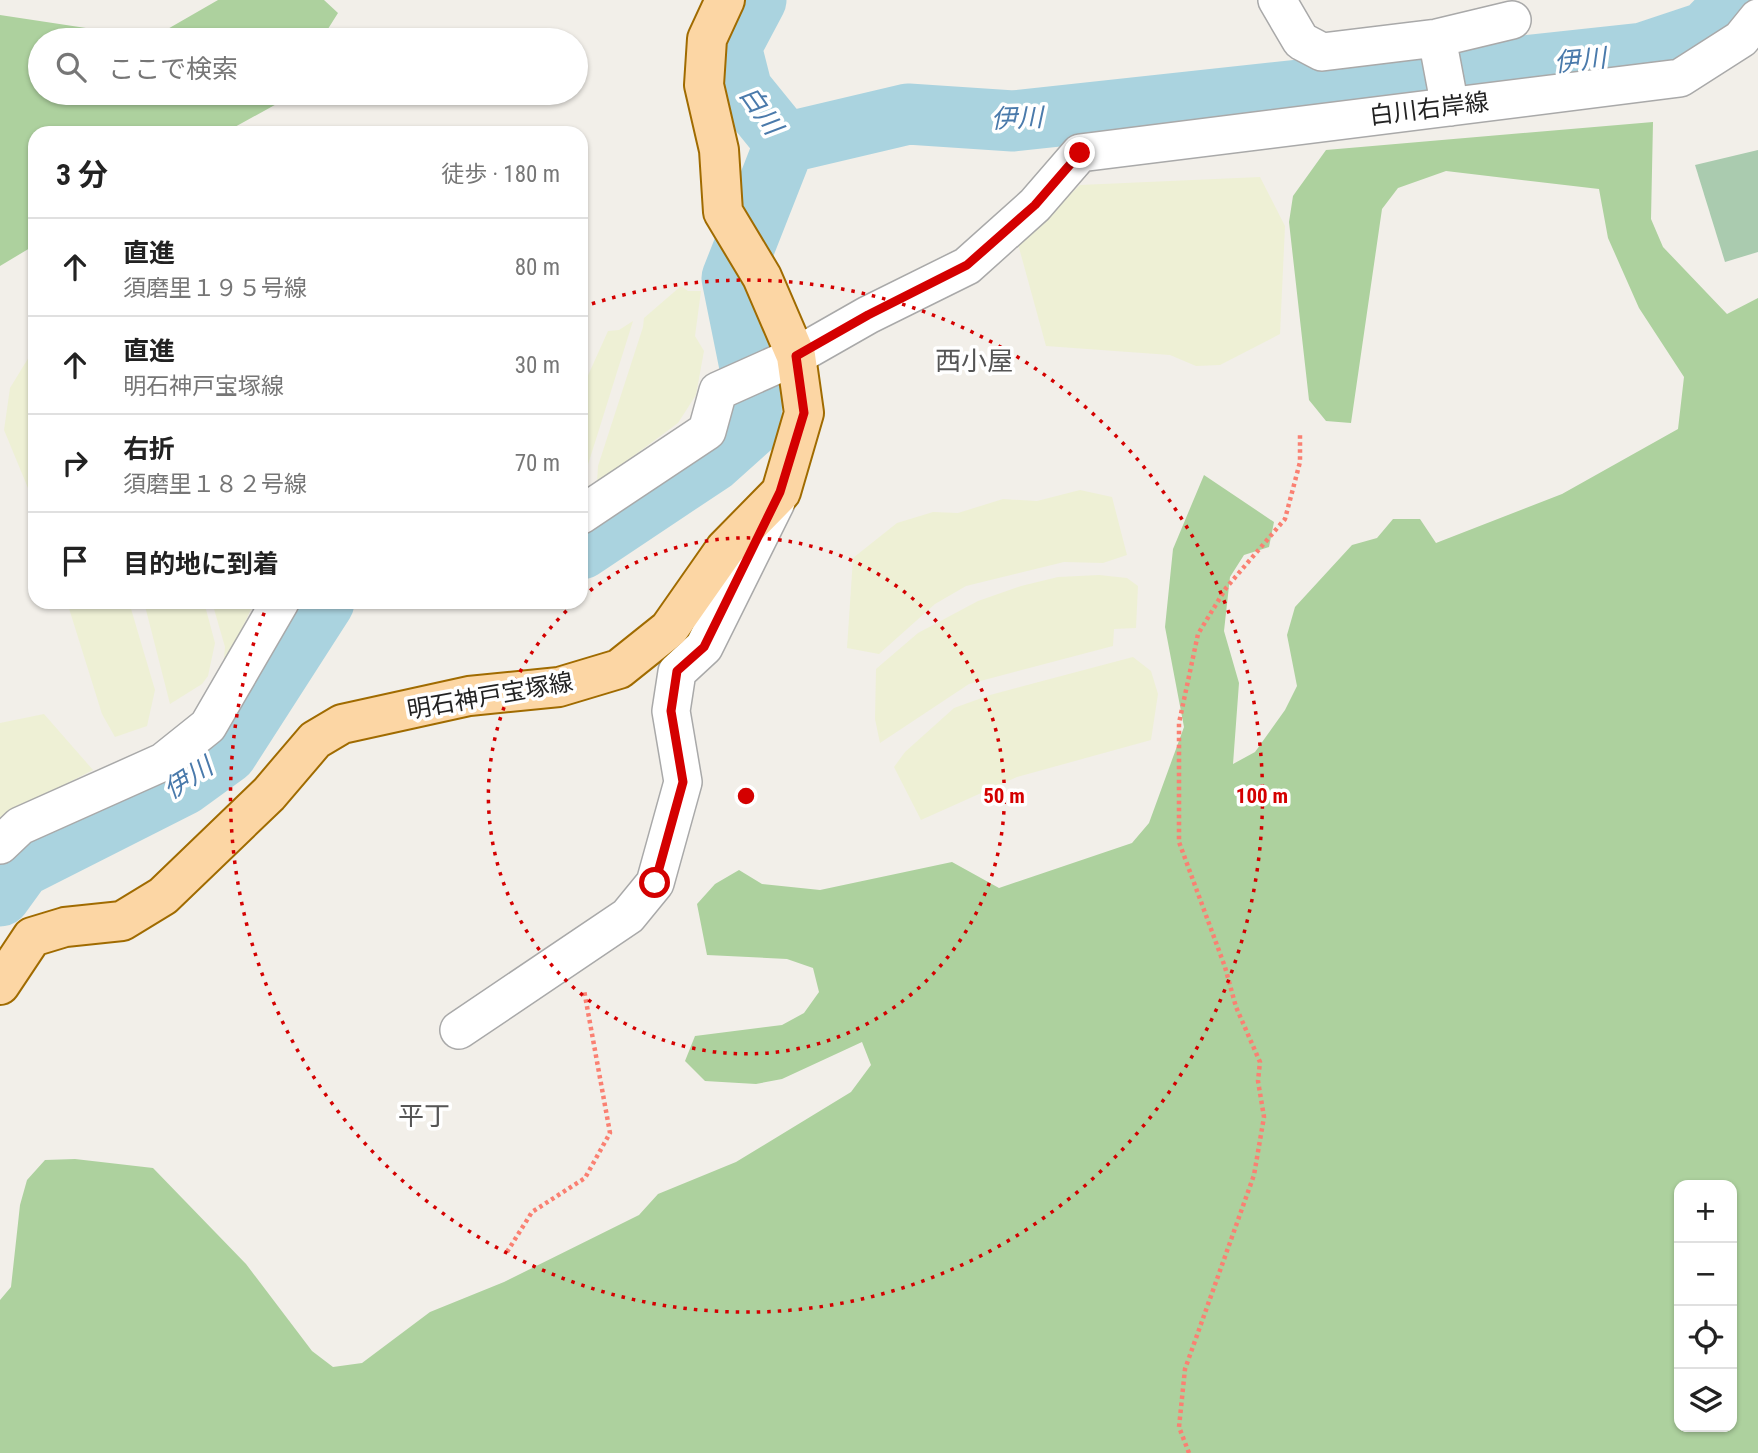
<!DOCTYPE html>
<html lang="ja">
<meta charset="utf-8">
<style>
:root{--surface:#fff;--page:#f6f6f6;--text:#222;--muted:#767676;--line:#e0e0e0}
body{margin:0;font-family:"Roboto Condensed","Noto Sans JP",sans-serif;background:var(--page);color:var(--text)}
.controls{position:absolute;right:21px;bottom:21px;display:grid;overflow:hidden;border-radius:14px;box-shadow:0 2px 5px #0004}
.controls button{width:63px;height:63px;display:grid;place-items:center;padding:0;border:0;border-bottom:2px solid var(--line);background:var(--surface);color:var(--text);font:35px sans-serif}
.stop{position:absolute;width:21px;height:21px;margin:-16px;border:5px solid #d40000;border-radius:50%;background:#fff}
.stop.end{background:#d40000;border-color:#fff;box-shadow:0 2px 7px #0008}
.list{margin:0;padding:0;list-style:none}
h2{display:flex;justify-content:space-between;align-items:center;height:91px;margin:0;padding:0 28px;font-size:30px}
h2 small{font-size:23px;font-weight:400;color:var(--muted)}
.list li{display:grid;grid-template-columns:46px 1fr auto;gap:21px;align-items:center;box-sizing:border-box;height:98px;padding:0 28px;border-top:2px solid var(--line)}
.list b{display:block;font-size:26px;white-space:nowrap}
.list p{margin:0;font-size:23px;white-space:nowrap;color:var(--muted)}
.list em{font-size:23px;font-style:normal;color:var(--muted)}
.icon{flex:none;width:38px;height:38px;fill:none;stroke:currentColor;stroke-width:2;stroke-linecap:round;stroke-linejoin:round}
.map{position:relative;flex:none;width:1758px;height:1453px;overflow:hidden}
.search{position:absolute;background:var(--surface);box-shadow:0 2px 5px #0004;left:28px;top:28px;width:560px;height:77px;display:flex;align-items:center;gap:18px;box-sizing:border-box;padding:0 24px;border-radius:38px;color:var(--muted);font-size:26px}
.panel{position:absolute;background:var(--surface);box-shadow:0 2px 5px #0004;left:28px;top:126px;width:560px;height:483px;border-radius:21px}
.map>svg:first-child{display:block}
.farmland{fill:#eef0d5}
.forest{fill:#add19e;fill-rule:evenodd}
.cemetery{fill:#aacbaf}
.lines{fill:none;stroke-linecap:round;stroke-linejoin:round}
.river{stroke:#aad3df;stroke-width:61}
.minor-casing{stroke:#a9a9a9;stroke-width:40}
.primary-casing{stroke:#a06b00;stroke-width:42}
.path{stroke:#fa8072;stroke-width:4.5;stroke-dasharray:3.5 3.5;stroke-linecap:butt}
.minor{stroke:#fff;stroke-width:37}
.primary{stroke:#fcd6a4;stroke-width:38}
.route{stroke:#d40000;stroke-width:9}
.ring{fill:none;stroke:#d40000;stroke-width:3.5;stroke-dasharray:3.5 7}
.labels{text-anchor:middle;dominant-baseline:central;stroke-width:7;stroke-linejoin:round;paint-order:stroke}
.street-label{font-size:24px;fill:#222;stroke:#fff}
.water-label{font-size:26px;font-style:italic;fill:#4a7aab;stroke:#fff}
.neighbourhood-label{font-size:26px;fill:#555;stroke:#fff}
.centre{fill:#d40000;stroke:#fff;stroke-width:3.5}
.ring-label{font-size:21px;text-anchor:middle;font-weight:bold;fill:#d40000;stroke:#fff;stroke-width:7;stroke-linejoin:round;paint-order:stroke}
</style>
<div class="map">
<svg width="1758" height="1453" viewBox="0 0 1758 1453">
<rect width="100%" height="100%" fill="#f2efe9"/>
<path class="farmland" d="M 1260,177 L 1285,226 L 1280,334 L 1220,365 L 1196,366 L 1170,355 L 1046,346 L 1018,244 L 1080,185 Z
M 681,286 L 688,291 L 701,291 L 695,336 L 704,351 L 696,395 L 678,423 L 597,483 L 598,466 L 643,327 L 644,318 Z
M 633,321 L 581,487 L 581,391 L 608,331 L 619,330 Z
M 32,352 L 35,366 L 35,505 L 4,430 L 10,388 Z
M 1080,490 L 1112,497 L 1127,555 L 1103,563 L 1064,562 L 966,586 L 935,604 L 879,654 L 847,648 L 853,558 L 897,523 L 933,512 L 958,513 L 1003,499 L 1037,501 Z
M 1099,575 L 1127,578 L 1138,586 L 1136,628 L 1114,629 L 1113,646 L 969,684 L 880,743 L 875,719 L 876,669 L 918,633 L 978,601 L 1021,586 L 1058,577 Z
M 67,602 L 129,602 L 155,690 L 147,726 L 115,737 L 102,714 Z
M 144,602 L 204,602 L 215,643 L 208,676 L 202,684 L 170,704 Z
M 212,602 L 250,602 L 252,607 L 223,670 L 225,647 Z
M 1133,657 L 1151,671 L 1158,694 L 1151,740 L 1017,777 L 921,820 L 894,767 L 905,752 L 954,708 L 990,695 Z
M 44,714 L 93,770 L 0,818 L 0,723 Z"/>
<path class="forest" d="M 218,0 L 324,0 L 338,13 L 321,40 L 40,40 L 40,93 L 287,93 L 282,101 L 224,133 L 35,133 L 35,245 L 0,266 L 0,15 L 152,38 Z
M 1653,122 L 1651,219 L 1663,247 L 1727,314 L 1758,298 L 1758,1453 L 0,1453 L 0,1300 L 11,1287 L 20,1205 L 27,1180 L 45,1160 L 75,1159 L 153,1168 L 246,1264 L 312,1351 L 333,1367 L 362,1363 L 430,1312 L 504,1282 L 639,1215 L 658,1194 L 736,1162 L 851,1092 L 871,1065 L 862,1042 L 782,1079 L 756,1084 L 705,1081 L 685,1061 L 695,1036 L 782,1025 L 804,1013 L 819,992 L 813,968 L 787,959 L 707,955 L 697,904 L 715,884 L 739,870 L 762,884 L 820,890 L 952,862 L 999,888 L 1132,843 L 1149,823 L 1184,727 L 1165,627 L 1173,549 L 1204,475 L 1274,522 L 1269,547 L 1244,555 L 1230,577 L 1224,631 L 1239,683 L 1233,764 L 1255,752 L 1285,710 L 1297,686 L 1287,635 L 1295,607 L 1352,545 L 1377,538 L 1393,519 L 1420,519 L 1436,543 L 1562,494 L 1678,429 L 1684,377 L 1639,308 L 1608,238 L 1599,189 L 1446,171 L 1398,188 L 1382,209 L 1351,423 L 1326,421 L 1309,400 L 1289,222 L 1293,196 L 1326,150 ZM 1679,1185 L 1732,1185 L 1732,1427 L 1679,1427 Z"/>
<path class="cemetery" d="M 1758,150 L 1758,252 L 1725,262 L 1695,165 Z"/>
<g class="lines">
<path class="river" d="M 756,0 L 731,47 L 742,90 L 785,143
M 785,143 L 908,114 L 1013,121 L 1643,53 L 1706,32 L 1737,0
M 581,549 L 713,461 L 751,427 L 752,377 L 732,278 L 785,143
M 0,896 L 21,867 L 183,785 L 227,753 L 324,602"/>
<defs>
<path id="minor" d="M 1277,0 L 1301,41 L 1322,52 L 1437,38 L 1512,20
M 1437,38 L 1450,107
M 581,515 L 707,431 L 718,391 L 796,356 L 868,315 L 967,266 L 1035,205 L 1080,153 L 1680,78 L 1741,39 L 1758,18
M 0,845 L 20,826 L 163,762 L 208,726 L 280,602
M 459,1030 L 628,916 L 655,883 L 683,782 L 671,711 L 677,672 L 704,647 L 776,502"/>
<path id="primary" d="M 0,985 L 32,937 L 65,927 L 122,921 L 163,896 L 269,794 L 315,740 L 342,724 L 469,696 L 559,687 L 619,669 L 669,629 L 725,549 L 781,492 L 804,413 L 796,356 L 762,277 L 723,212 L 719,150 L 704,85 L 707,39 L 725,0"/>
</defs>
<use href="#minor" class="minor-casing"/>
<use href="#primary" class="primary-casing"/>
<path class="path" d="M 507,1252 L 532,1212 L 585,1178 L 610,1133 L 584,990
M 1189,1453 L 1179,1427 L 1185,1369 L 1254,1175 L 1264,1117 L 1258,1081 L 1260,1062 L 1236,1007 L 1225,967 L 1179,842 L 1179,723 L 1198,634 L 1226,588 L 1285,519 L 1300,462 L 1300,433"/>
<use href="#minor" class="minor"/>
<use href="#primary" class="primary"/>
</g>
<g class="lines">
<path class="route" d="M 655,883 L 683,782 L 671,711 L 677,671 L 704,647 L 780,492 L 804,413 L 796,356 L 868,315 L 967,265 L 1035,205 L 1080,153"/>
</g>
<g class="ring">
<path d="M582 597A258 258 0 1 1 575 603"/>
<path d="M582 307A516 516 0 1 1 268 603"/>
</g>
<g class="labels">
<g class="street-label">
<text transform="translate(1429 109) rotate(-7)">白川右岸線</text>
<text transform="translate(490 696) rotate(-10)">明石神戸宝塚線</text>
</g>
<g class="water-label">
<text transform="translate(1580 60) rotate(-6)">伊川</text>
<text transform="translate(761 110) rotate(55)">白川</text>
<text transform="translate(1017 118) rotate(-2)">伊川</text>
<text transform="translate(188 778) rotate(-33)">伊川</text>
</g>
<g class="neighbourhood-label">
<text x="974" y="361">西小屋</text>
<text x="424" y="1116">平丁</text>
</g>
</g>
<circle cx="746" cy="796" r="10" class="centre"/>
<g class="ring-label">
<text x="1004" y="803">50 m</text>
<text x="1262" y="803">100 m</text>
</g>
</svg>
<div class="controls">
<button>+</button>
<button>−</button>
<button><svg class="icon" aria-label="locate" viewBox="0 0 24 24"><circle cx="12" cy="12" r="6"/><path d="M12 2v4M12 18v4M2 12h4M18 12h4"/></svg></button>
<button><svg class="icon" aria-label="layers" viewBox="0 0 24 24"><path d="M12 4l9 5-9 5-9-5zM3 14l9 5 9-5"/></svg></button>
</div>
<div class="stop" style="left:655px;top:883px"></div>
<div class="stop end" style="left:1080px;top:153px"></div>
<div class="search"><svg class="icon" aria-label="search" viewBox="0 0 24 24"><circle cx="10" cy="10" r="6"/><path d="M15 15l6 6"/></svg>ここで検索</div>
<section class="panel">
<h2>3 分<small>徒歩 · 180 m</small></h2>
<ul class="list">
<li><svg class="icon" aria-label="ahead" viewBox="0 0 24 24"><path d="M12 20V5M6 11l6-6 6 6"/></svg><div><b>直進</b><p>須磨里１９５号線</p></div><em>80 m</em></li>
<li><svg class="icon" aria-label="ahead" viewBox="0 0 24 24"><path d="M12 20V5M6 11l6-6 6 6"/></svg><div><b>直進</b><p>明石神戸宝塚線</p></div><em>30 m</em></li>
<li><svg class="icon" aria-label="right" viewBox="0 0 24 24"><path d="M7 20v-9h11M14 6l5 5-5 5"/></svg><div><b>右折</b><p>須磨里１８２号線</p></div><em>70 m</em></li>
<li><svg class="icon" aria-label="arrive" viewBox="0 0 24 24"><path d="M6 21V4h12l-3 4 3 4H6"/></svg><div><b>目的地に到着</b></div></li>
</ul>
</section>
</div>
